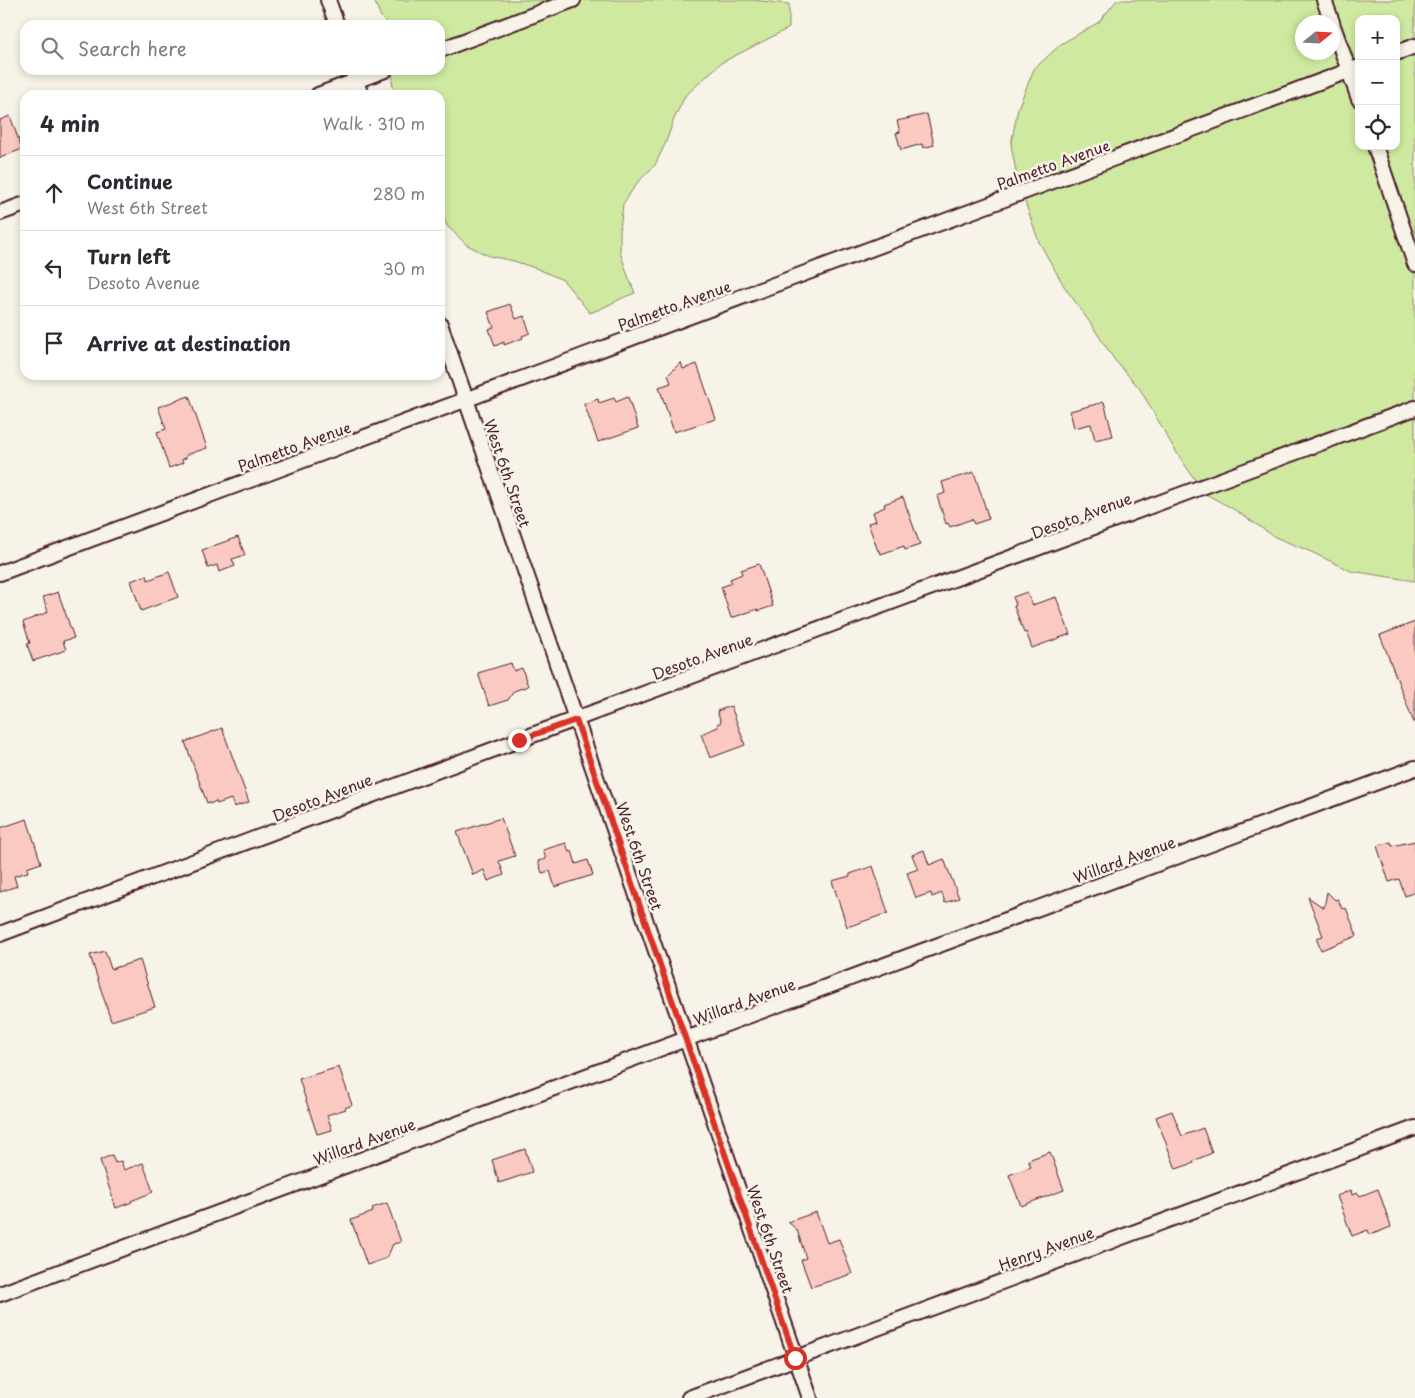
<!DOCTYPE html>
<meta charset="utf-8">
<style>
:root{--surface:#fff;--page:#f2f2f3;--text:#2b2b33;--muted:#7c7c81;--line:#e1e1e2}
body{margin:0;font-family:"Playpen Sans",sans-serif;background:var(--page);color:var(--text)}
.controls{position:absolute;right:15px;top:15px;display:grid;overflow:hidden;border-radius:10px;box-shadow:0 2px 8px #0003}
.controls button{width:45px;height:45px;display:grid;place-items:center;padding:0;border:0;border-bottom:1px solid var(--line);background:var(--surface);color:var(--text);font:25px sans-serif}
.compass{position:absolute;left:1295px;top:15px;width:45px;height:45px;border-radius:50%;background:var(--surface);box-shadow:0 2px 8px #0003;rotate:72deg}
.stop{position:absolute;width:15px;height:15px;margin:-11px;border:4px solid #d93025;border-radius:50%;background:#fff}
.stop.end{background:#d93025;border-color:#fff;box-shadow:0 1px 5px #0008}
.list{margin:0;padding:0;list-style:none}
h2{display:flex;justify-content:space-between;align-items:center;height:65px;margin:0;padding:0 20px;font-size:21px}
h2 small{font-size:16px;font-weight:400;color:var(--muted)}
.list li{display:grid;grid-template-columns:32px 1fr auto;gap:15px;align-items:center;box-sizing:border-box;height:75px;padding:0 20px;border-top:1px solid var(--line)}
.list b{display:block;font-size:19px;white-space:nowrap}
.list p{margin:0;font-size:16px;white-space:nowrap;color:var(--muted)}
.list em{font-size:16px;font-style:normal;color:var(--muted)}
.icon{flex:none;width:28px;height:28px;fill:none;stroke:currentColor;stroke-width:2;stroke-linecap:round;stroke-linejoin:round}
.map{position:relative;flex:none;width:1415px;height:1398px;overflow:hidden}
.search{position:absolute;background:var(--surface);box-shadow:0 2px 8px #0003;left:20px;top:20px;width:425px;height:55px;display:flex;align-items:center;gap:12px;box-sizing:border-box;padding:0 18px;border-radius:15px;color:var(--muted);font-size:19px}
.panel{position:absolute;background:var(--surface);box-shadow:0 2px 8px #0003;left:20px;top:90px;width:425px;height:290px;border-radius:15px}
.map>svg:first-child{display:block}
.green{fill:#cfeaa0;stroke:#8c8466;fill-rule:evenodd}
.building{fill:#facac2;stroke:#4a1f2b}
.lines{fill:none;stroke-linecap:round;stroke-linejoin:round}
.street-casing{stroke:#4a1f2b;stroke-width:18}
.street{stroke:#f7f3e8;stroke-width:14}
.route{stroke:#d93025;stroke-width:6}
.labels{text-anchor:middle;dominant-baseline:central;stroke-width:5;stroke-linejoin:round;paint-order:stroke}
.street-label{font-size:15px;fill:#4a1f2b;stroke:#f7f3e8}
</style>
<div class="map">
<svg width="1415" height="1398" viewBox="0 0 1415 1398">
<rect width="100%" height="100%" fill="#f7f3e8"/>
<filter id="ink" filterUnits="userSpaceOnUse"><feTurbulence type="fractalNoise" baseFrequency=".02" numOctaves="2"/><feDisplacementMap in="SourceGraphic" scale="10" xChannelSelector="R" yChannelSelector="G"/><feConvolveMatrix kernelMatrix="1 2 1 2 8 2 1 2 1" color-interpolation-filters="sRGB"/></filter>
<g filter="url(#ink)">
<path class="green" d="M 374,0 L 752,0 L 789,4 L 789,28 L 721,63 L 685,96 L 674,119 L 666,142 L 655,165 L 637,183 L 623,204 L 620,229 L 620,252 L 628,276 L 635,293 C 619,298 606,308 590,313 L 563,280 L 538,269 L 514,261 L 489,256 L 467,245 L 448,227 L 440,210 L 440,95 L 395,95 L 392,81 L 393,70 L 440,70 L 440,25 L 389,25 L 381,17 Z
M 1117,0 L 1415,0 L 1415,581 L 1351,571 L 1309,551 L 1275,537 L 1235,510 L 1204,493 L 1175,450 L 1140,389 L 1114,359 L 1091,324 L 1064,286 L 1039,242 L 1018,182 L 1011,145 L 1018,108 L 1034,69 L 1061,44 L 1099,22 ZM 1359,19 L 1396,19 L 1396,146 L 1359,146 ZM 1302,22 L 1332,22 L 1332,52 L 1302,52 Z"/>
<path class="building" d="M 927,114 L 934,145 L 923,148 L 922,144 L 901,150 L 896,133 L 900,132 L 897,121 Z
M 10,116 L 22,149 L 0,158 L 0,120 Z
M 510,304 L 516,319 L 524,316 L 530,333 L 522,336 L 523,338 L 504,345 L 504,342 L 495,346 L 489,329 L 494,327 L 488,312 Z
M 681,362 L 683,369 L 697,364 L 716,419 L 674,432 L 659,387 L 671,383 L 668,375 Z
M 189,396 L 207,448 L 186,455 L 186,458 L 182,459 L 183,463 L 169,468 L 157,432 L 166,429 L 158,407 Z
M 628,397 L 638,428 L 598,442 L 584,404 L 598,399 L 599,403 L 614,398 L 616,402 Z
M 1104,402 L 1113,436 L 1095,440 L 1091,424 L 1074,428 L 1070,411 Z
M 974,472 L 989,519 L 974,524 L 972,519 L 950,527 L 948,523 L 946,524 L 937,496 L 945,493 L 942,482 Z
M 903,497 L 920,545 L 905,550 L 904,546 L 881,554 L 880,551 L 878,551 L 868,523 L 876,521 L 873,512 L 885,507 L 884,504 Z
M 238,537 L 245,555 L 232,559 L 235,566 L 219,572 L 217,565 L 208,568 L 202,550 Z
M 759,564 L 773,606 L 758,611 L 758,609 L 731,618 L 721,587 L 732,583 L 730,579 L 742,574 L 741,570 Z
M 169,572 L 178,597 L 141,611 L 131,581 L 147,575 L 148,580 Z
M 58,592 L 74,638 L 63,641 L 66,650 L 33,661 L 27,644 L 30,643 L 23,622 L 48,612 L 43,597 Z
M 1027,592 L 1032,605 L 1056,597 L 1070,634 L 1032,648 L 1026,632 L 1024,633 L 1014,606 L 1016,605 L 1013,597 Z
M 1415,622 L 1415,723 L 1414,723 L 1380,635 Z
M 511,663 L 514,671 L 522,668 L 528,686 L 514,691 L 508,700 L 489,706 L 478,673 Z
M 731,706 L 745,745 L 710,758 L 701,734 L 718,727 L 717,724 L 721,722 L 717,711 Z
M 222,728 L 249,802 L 234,807 L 231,799 L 217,804 L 216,801 L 210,804 L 209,802 L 207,803 L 185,742 Z
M 501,818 L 515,856 L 499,861 L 504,875 L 488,881 L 484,870 L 473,875 L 457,832 Z
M 27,819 L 41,863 L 27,868 L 28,872 L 14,876 L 17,886 L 0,892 L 0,828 Z
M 1415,841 L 1415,892 L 1405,896 L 1399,879 L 1389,882 L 1377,846 L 1391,842 L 1392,846 Z
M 566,843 L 569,852 L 572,851 L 576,864 L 588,860 L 593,875 L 555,887 L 550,871 L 542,873 L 538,861 L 546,859 L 543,850 Z
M 924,850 L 929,865 L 944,859 L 959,898 L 945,903 L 942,893 L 932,897 L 931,893 L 916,898 L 907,873 L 918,869 L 912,855 Z
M 873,866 L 888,913 L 847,927 L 832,881 L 850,876 L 850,874 Z
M 1327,892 L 1335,900 L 1338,899 L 1342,909 L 1346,908 L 1357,936 L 1321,950 L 1316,938 L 1323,936 L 1308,897 L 1324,908 Z
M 105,951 L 111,969 L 140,960 L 155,1007 L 111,1021 L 90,955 Z
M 339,1067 L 352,1105 L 345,1108 L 346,1109 L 327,1115 L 332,1130 L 317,1134 L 299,1079 Z
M 1172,1111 L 1182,1136 L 1203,1128 L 1212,1153 L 1193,1161 L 1194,1163 L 1176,1169 L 1156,1117 Z
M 525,1149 L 532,1172 L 499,1183 L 492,1160 Z
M 1050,1152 L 1064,1190 L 1021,1206 L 1009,1175 L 1031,1167 L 1028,1160 Z
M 112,1155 L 115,1163 L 121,1161 L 124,1170 L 143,1163 L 153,1192 L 131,1201 L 132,1202 L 116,1208 L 100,1160 Z
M 1378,1189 L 1391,1227 L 1370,1235 L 1368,1230 L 1352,1236 L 1337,1196 L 1351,1190 L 1352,1195 L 1358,1193 L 1360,1196 Z
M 387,1203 L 401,1242 L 393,1244 L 387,1258 L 367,1265 L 351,1220 L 373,1212 L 372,1208 Z
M 816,1212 L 827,1243 L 839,1239 L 852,1274 L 811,1287 L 801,1260 L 806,1258 L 797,1230 L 788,1222 Z"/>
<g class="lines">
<defs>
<path id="street" d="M 328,0 L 337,25
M 1324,0 L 1332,22
M 1332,23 L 1359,99
M 440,50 L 573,0
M 1396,53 L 1415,46
M 352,70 L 361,95
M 318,95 L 385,70
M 1375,146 L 1415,264
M 0,213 L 25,204
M 440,324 L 810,1398
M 0,573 L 1359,67
M 0,934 L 519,740 L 1415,408
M 0,1294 L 1415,768
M 689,1398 L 1415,1128"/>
</defs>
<use href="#street" class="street-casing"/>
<use href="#street" class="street"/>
</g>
</g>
<g class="lines" filter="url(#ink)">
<path class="route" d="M 519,740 L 576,720 L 795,1358"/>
</g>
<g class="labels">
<g class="street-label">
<text transform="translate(1053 164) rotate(-20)">Palmetto Avenue</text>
<text transform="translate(674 305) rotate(-20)">Palmetto Avenue</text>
<text transform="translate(294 446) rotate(-20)">Palmetto Avenue</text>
<text transform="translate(508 473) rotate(71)">West 6th Street</text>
<text transform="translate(1081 515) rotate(-20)">Desoto Avenue</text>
<text transform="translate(702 656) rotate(-20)">Desoto Avenue</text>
<text transform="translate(322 797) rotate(-21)">Desoto Avenue</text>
<text transform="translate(640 856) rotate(71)">West 6th Street</text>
<text transform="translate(1124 859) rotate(-20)">Willard Avenue</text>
<text transform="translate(744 1001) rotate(-20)">Willard Avenue</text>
<text transform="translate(364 1141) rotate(-20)">Willard Avenue</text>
<text transform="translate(771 1239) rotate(71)">West 6th Street</text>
<text transform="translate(1046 1248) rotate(-20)">Henry Avenue</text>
</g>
</g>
</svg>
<div class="controls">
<button>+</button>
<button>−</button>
<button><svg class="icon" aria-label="locate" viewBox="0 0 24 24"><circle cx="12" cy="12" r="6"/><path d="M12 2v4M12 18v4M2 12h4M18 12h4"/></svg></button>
</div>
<svg class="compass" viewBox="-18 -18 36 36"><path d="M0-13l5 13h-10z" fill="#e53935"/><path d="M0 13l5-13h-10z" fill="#7c7c81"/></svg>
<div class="stop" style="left:795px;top:1358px"></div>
<div class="stop end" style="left:519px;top:740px"></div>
<div class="search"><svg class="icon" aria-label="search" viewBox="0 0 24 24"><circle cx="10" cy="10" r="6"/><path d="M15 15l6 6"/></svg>Search here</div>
<section class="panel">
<h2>4 min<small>Walk · 310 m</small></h2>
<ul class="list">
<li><svg class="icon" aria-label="ahead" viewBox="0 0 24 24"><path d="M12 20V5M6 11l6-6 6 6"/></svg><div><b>Continue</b><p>West 6th Street</p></div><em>280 m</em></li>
<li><svg class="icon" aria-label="left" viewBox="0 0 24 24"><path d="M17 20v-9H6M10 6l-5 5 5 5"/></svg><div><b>Turn left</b><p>Desoto Avenue</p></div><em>30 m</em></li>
<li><svg class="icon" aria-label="arrive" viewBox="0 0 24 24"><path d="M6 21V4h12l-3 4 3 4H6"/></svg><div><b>Arrive at destination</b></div></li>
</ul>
</section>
</div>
